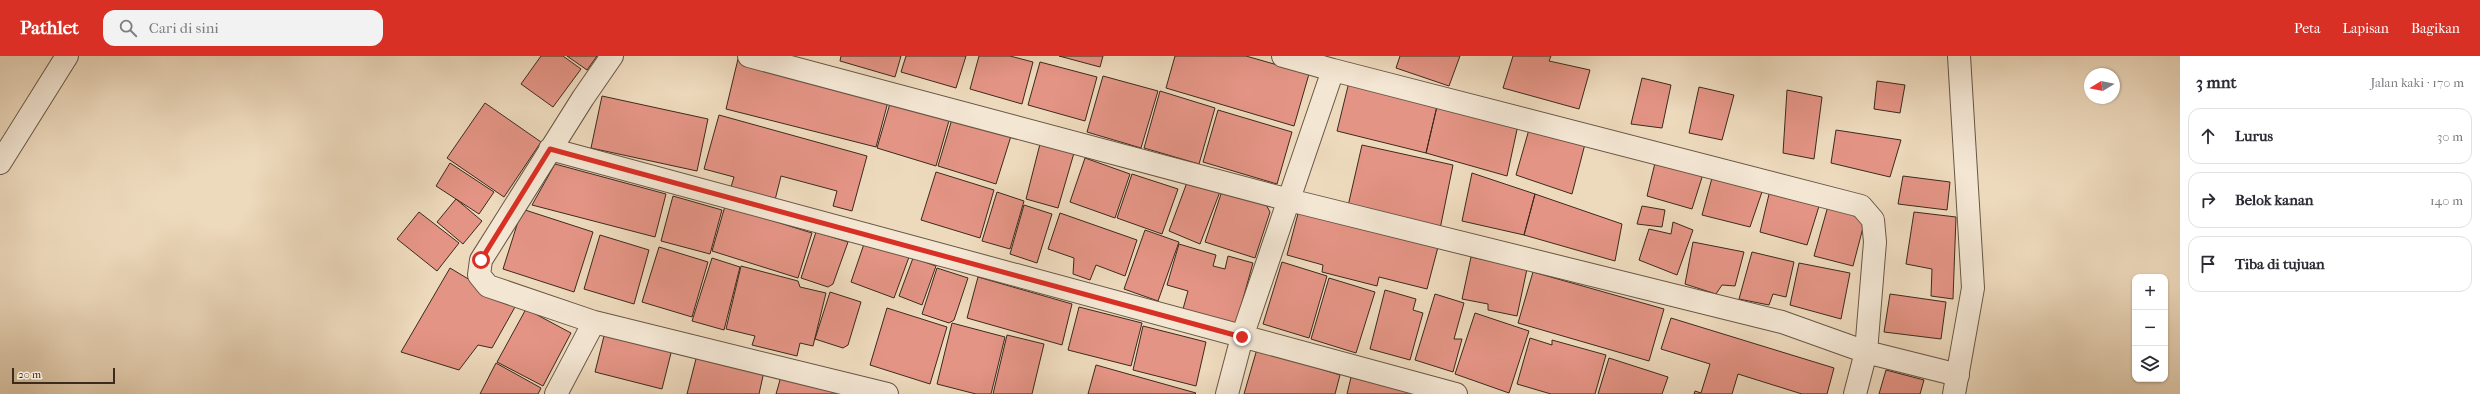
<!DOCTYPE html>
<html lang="id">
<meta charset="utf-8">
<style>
:root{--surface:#fff;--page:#f2f2f3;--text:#2b2b33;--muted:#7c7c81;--line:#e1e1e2;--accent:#d93025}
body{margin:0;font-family:"IM FELL French Canon",serif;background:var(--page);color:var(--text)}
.controls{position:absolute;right:12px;bottom:12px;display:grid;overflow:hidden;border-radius:8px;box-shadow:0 1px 3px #0004}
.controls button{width:36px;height:36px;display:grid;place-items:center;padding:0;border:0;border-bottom:1px solid var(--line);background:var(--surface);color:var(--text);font:20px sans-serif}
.compass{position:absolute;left:2084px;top:12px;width:36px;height:36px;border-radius:50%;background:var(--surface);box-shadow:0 1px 3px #0004;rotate:260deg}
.scale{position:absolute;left:12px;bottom:10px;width:103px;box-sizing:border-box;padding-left:4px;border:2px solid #3c2a1d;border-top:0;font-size:11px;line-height:14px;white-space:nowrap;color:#3c2a1d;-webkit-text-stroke:3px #f3e6d3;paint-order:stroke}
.stop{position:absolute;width:12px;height:12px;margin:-9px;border:3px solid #d93025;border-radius:50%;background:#fff}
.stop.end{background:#d93025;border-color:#fff;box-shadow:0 1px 4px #0008}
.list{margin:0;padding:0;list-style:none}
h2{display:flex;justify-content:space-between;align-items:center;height:52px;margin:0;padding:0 16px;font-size:17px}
h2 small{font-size:13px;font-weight:400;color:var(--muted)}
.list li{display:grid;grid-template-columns:26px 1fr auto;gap:12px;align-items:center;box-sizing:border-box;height:56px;margin:0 8px 8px;padding:0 8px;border:1px solid var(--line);border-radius:12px}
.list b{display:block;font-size:15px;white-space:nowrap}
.list em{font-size:13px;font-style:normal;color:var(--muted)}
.icon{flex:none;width:22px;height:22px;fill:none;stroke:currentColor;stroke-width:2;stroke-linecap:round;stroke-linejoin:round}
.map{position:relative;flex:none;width:2180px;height:338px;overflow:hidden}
header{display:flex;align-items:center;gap:24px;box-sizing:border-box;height:56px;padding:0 20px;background:var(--accent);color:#fff}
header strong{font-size:19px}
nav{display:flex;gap:22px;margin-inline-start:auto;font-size:14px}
.search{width:280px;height:36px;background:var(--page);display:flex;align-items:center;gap:10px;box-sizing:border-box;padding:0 14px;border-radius:12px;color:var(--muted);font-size:15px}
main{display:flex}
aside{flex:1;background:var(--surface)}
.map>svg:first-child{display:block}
.building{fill:#e49485;stroke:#3c2a1d}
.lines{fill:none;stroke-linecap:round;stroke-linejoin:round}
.minor-casing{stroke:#685645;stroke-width:24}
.tertiary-casing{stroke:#685645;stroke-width:24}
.minor{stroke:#f3e6d3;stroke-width:22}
.tertiary{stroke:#f3e6d3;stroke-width:22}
.route{stroke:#d93025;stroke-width:5}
</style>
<header>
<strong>Pathlet</strong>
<div class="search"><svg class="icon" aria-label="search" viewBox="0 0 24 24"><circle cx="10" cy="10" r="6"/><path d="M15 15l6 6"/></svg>Cari di sini</div>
<nav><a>Peta</a><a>Lapisan</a><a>Bagikan</a></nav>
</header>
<main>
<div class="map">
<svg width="2180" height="338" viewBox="0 0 2180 338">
<rect width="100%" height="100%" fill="#edd9bc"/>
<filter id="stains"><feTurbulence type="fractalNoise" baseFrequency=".005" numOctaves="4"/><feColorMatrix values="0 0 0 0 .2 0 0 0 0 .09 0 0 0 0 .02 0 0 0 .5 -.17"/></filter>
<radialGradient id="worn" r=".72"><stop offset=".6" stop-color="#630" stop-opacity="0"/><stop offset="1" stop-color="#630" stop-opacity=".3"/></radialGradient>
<path class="building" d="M 541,0 L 563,0 L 581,13 L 553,51 L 521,28 Z
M 567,0 L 597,0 L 587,14 Z
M 841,0 L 901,0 L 895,21 L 840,5 Z
M 906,0 L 966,0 L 956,32 L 901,16 Z
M 979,0 L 1010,0 L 1033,6 L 1022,48 L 970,33 Z
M 1059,0 L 1103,0 L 1100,11 Z
M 1175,0 L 1246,0 L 1309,18 L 1294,70 L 1166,32 Z
M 1400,0 L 1460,0 L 1449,30 L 1396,12 Z
M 1513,0 L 1551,0 L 1549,5 L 1590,14 L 1579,53 L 1503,32 Z
M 738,3 L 889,42 L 876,91 L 726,53 Z
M 1040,6 L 1097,21 L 1085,65 L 1028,49 Z
M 1103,20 L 1158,35 L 1141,92 L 1087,76 Z
M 1642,22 L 1671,29 L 1662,72 L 1631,68 Z
M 1877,25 L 1905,29 L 1900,57 L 1874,53 Z
M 1349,26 L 1438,46 L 1426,97 L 1337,75 Z
M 1699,31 L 1734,39 L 1722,84 L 1689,77 Z
M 1787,34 L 1822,41 L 1814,103 L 1783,97 Z
M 1160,35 L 1215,52 L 1199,108 L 1144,92 Z
M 602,40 L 708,63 L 697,115 L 591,92 Z
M 891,44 L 950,61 L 936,110 L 877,92 Z
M 1438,46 L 1518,69 L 1507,120 L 1426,97 Z
M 485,47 L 541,86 L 504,141 L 447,102 Z
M 1218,54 L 1292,76 L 1277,128 L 1203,106 Z
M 719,59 L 867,100 L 852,155 L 833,150 L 837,135 L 781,120 L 775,144 L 731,131 L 734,121 L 704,113 Z
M 952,63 L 1011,80 L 996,128 L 938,110 Z
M 1530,70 L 1585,88 L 1572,138 L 1516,119 Z
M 1836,74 L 1901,84 L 1890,121 L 1831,107 Z
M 1040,88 L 1074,97 L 1058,152 L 1026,143 Z
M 1362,89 L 1453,109 L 1440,173 L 1348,150 Z
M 1085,102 L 1130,118 L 1115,162 L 1070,146 Z
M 1656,103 L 1704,115 L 1692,153 L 1647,140 Z
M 450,107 L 494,136 L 479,158 L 436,130 Z
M 555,108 L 666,138 L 655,181 L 532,149 Z
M 936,116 L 994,134 L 980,182 L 921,164 Z
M 1472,117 L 1535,138 L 1524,179 L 1462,165 Z
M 1132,118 L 1178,133 L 1162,178 L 1117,162 Z
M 1903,120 L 1950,126 L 1947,154 L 1898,148 Z
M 1189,121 L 1221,133 L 1200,188 L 1169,175 Z
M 1712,122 L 1763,133 L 1750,171 L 1702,159 Z
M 1223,132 L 1264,145 L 1270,156 L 1255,202 L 1205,186 Z
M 1770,134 L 1820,147 L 1807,189 L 1760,176 Z
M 997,136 L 1024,145 L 1010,193 L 982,185 Z
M 1535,138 L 1622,168 L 1615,205 L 1524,179 Z
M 673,140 L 722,154 L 710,198 L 661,185 Z
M 456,143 L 482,165 L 463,188 L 437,166 Z
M 1024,149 L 1052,158 L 1037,207 L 1010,198 Z
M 725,150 L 812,177 L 798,222 L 712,195 Z
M 1642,150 L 1665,154 L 1662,171 L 1637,168 Z
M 1828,150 L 1865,164 L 1853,210 L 1814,200 Z
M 522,153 L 593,176 L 574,236 L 503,213 Z
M 1299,154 L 1438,191 L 1427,233 L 1379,221 L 1377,230 L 1322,216 L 1323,209 L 1287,199 Z
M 419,156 L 459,187 L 437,215 L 397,183 Z
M 1914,156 L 1956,161 L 1953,243 L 1931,240 L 1932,213 L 1906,208 Z
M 1060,157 L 1137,184 L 1125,220 L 1096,209 L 1090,224 L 1073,218 L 1074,202 L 1048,193 Z
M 1673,166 L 1693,174 L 1677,219 L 1639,204 L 1649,173 L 1671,178 Z
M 1145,174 L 1179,186 L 1158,245 L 1124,233 Z
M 816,176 L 848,186 L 833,228 L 828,231 L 801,222 Z
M 600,179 L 649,194 L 634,248 L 584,233 Z
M 865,185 L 909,201 L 894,242 L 851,226 Z
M 1693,186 L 1744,196 L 1735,230 L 1722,229 L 1716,238 L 1685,228 Z
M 1179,188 L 1216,199 L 1213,210 L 1225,213 L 1228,200 L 1253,207 L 1236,268 L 1183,253 L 1188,235 L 1167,229 Z
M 659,191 L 708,206 L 692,261 L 642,246 Z
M 1752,196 L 1794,206 L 1786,241 L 1773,238 L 1769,249 L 1739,243 Z
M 1471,201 L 1527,213 L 1517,260 L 1488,254 L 1488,248 L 1462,243 Z
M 712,202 L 740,211 L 724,274 L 692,265 Z
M 913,202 L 936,210 L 922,249 L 899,240 Z
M 1282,206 L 1327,220 L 1309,282 L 1263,268 Z
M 1799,207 L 1850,217 L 1841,263 L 1790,249 Z
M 741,210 L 798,225 L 800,231 L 826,237 L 813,290 L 800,287 L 797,300 L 752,289 L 755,280 L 726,273 Z
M 450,212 L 515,251 L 492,292 L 478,289 L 459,314 L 401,296 Z
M 937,212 L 968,222 L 954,264 L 949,267 L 922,258 Z
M 1533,216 L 1664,253 L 1649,305 L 1518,267 Z
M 978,221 L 1072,248 L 1062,289 L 967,262 Z
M 1329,222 L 1375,236 L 1356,297 L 1311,283 Z
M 1385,234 L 1416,243 L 1413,254 L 1423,257 L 1410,304 L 1370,293 Z
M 830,236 L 861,246 L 848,289 L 843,292 L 815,283 Z
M 1435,238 L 1464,247 L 1454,283 L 1462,283 L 1453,316 L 1415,304 Z
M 1890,238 L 1946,246 L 1941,283 L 1884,276 Z
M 1079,251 L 1142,267 L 1131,310 L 1068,294 Z
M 887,252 L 947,271 L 930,328 L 870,309 Z
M 526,253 L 571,277 L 543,330 L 497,306 Z
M 1475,257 L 1529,275 L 1509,337 L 1455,318 Z
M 1671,262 L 1834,312 L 1827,338 L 1802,338 L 1738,318 L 1732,338 L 1694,338 L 1695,335 L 1701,337 L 1710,308 L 1661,293 Z
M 952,267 L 1005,281 L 991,338 L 976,338 L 937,328 Z
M 1143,270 L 1206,286 L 1196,330 L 1133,314 Z
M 606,272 L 673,289 L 662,333 L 595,316 Z
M 1007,279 L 1044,288 L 1032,338 L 993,338 Z
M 1530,282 L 1552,289 L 1552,284 L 1606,299 L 1595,338 L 1551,338 L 1517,328 Z
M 1257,293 L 1340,319 L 1335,338 L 1244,338 Z
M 698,295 L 765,311 L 759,338 L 687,338 Z
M 1609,302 L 1668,321 L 1662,338 L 1598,338 Z
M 496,307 L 541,332 L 538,338 L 480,338 Z
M 1096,309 L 1196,337 L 1195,338 L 1088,338 Z
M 1886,314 L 1924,324 L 1920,338 L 1879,338 Z
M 782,317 L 847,338 L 776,338 Z
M 1352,317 L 1415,332 L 1413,338 L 1347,338 Z"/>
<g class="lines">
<defs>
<path id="minor" d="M 612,0 L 583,42 L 481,204 L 479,219 L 488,230 L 594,266 L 887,338
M 749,0 L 1289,144 L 1782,266 L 1866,296 L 1958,319
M 1333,14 L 1861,150 L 1873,164 L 1875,186 L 1866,296 L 1855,338
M 550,93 L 1456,338
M 0,107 L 67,0
M 556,338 L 594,266
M 1227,338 L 1242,281 L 1333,14 L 1283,0"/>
<path id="tertiary" d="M 1954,338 L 1973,232 L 1959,0"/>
</defs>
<use href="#minor" class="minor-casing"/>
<use href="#tertiary" class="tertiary-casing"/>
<use href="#minor" class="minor"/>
<use href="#tertiary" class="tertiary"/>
</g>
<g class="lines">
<path class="route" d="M 481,204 L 550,93 L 1242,281"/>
</g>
<rect width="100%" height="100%" filter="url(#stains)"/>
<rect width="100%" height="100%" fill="url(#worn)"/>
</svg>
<div class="controls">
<button>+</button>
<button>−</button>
<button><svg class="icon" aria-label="layers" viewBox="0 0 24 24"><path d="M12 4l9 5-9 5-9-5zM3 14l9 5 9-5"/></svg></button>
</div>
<svg class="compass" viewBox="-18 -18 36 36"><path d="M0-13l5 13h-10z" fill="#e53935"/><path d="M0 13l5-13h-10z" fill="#7c7c81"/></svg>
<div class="scale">20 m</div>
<div class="stop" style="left:481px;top:204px"></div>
<div class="stop end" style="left:1242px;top:281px"></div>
</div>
<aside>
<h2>3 mnt<small>Jalan kaki · 170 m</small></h2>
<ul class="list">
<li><svg class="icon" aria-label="ahead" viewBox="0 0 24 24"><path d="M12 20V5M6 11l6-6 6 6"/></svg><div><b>Lurus</b></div><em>30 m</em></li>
<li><svg class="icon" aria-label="right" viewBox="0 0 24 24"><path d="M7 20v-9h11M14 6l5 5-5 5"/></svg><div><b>Belok kanan</b></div><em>140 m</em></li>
<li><svg class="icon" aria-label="arrive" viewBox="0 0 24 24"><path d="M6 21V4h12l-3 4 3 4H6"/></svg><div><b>Tiba di tujuan</b></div></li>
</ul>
</aside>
</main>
